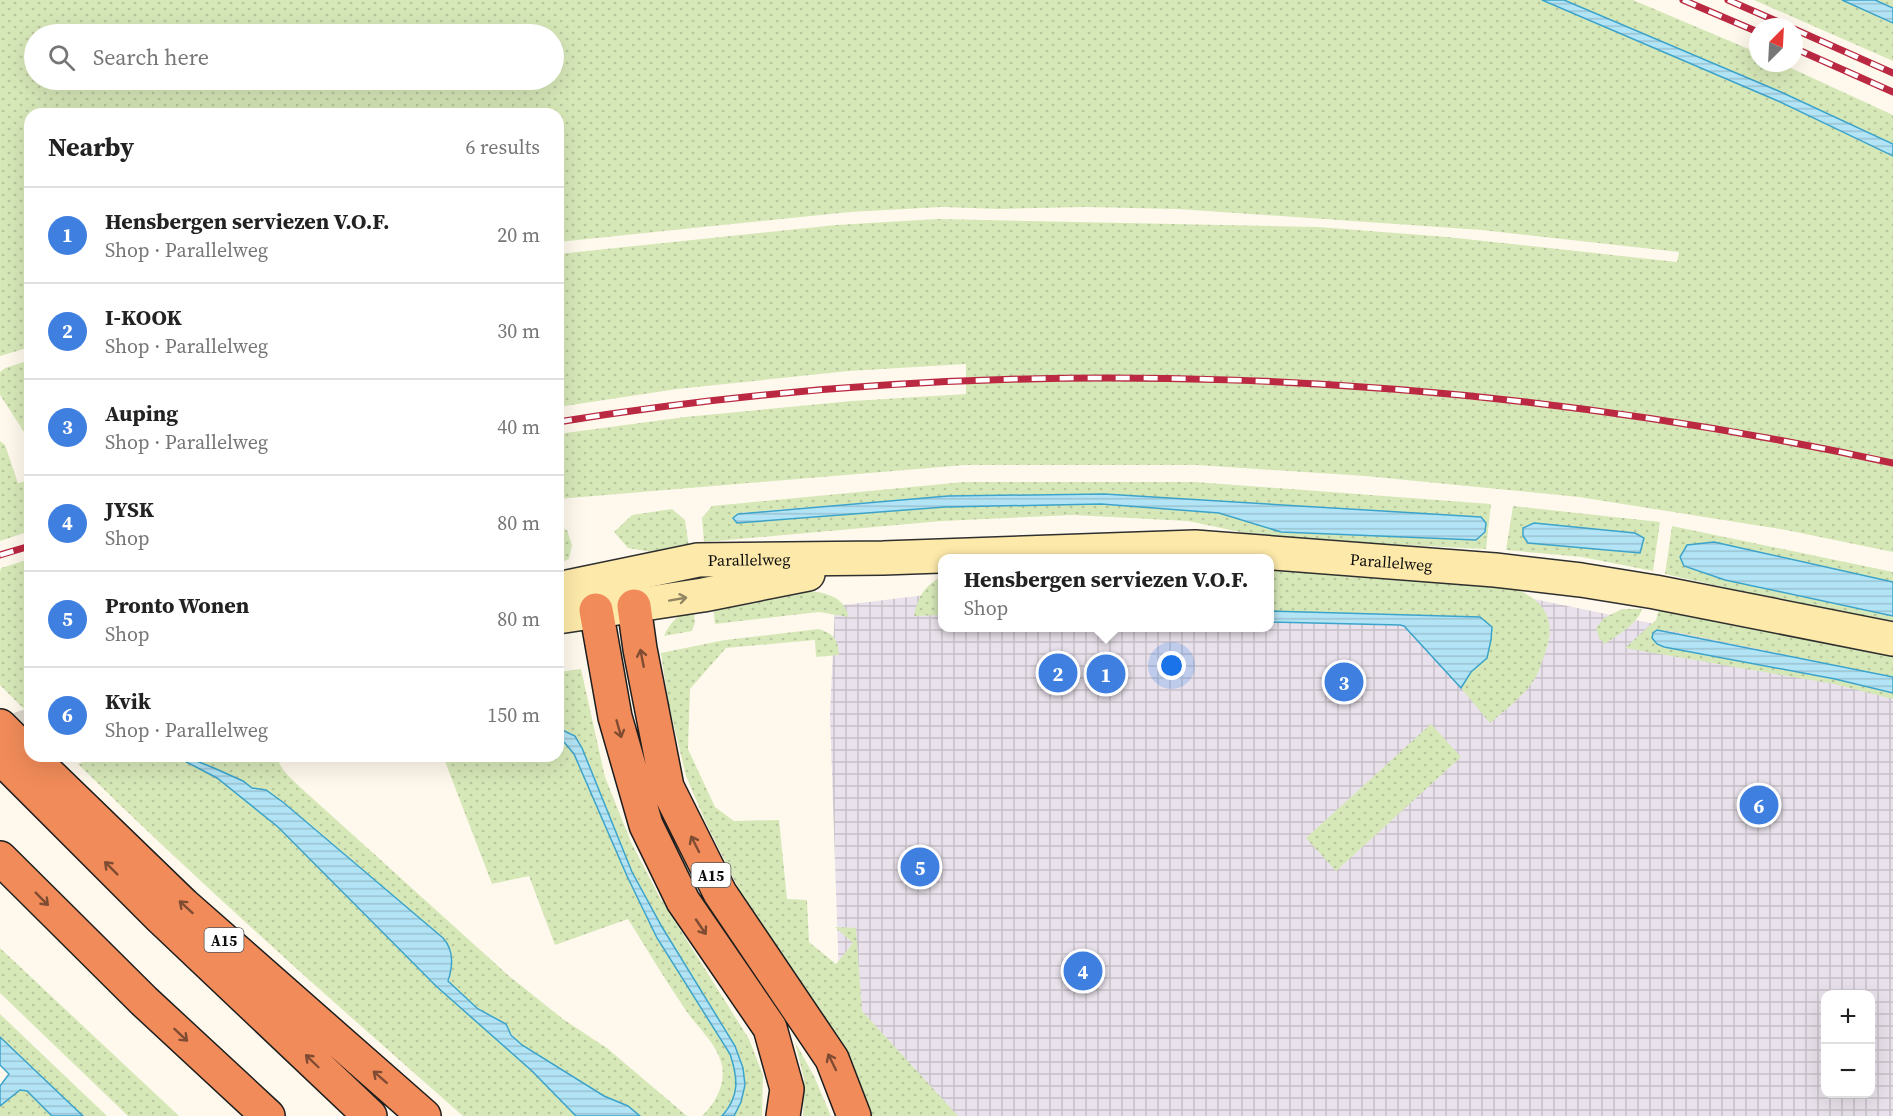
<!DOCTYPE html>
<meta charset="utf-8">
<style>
:root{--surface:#fff;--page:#f2f2f2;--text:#222;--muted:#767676;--line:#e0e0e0;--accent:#ba2841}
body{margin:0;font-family:"Source Serif 4",serif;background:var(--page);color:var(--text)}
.controls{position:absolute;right:18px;bottom:18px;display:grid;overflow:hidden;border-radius:12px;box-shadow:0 6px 24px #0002}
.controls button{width:54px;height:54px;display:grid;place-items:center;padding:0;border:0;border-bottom:2px solid var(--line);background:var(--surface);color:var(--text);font:30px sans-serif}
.compass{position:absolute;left:1749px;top:18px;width:54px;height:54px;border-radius:50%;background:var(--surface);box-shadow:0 6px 24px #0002;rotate:24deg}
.you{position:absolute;left:1172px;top:666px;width:21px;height:21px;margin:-15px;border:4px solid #fff;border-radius:50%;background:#1a73e8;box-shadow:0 0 0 9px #1a73e833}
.badge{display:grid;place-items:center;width:39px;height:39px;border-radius:50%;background:var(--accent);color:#fff;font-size:20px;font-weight:700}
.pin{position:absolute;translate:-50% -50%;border:3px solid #fff;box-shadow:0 2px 6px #0006}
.popup{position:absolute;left:938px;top:554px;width:336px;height:78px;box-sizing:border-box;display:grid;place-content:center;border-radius:12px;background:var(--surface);filter:drop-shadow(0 2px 4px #0005);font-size:20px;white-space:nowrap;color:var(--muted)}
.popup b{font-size:22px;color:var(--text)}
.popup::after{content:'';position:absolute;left:50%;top:100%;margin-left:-12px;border:12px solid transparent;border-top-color:var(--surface)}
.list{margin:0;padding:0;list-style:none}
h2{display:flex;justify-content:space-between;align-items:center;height:78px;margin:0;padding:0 24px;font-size:26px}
h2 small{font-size:20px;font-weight:400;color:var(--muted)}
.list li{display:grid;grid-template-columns:39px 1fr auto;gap:18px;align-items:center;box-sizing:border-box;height:96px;padding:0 24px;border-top:2px solid var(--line)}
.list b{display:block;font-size:22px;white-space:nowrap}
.list p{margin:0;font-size:20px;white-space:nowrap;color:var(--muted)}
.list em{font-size:20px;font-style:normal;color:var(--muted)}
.icon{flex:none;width:33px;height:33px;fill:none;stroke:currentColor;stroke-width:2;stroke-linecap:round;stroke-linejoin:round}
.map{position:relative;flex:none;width:1893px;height:1116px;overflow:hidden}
.search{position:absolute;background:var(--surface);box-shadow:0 6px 24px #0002;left:24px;top:24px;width:540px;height:66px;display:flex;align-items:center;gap:15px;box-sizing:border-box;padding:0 21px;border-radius:33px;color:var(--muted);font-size:22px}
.panel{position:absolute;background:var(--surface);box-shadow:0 6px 24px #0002;left:24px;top:108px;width:540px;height:654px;border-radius:18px}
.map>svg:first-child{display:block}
.industrial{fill:url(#industrial-grid);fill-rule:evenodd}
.grass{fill:url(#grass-dots);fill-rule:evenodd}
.water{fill:url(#water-rules);stroke:#3ca3ca;stroke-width:1.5}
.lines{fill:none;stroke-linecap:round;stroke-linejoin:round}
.secondary-tunnel{stroke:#dbd6cb;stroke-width:33;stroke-dasharray:33 16;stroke-linecap:butt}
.secondary-casing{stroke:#2f2f2f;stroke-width:36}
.highway-casing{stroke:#1e1e1e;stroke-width:36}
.secondary{stroke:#fde9a9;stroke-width:33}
.highway{stroke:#f18b59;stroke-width:33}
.rail-casing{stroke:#ba2841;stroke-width:7}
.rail{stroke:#fff;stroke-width:4.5;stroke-dasharray:14;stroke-linecap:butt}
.oneway{stroke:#918663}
.oneway2{stroke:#7f4c33}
.labels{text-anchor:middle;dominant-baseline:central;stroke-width:6;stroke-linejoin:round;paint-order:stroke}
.shield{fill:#fff;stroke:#565656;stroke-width:1.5}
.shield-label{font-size:15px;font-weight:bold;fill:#0d0d0d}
.street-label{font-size:16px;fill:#0d0d0d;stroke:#fff}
</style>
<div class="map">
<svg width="1893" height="1116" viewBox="0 0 1893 1116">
<defs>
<pattern id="industrial-grid" width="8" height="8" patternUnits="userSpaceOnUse" patternTransform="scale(1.5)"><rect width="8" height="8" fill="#e9e1eb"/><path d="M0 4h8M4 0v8" fill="none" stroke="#c7c0c8"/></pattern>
<pattern id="grass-dots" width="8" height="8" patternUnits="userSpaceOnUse" patternTransform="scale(1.5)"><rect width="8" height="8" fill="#d7e8b8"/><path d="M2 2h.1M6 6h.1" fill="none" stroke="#b7c69d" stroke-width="1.8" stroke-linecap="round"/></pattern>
<pattern id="water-rules" width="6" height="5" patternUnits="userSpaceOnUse" patternTransform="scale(1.5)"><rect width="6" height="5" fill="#b3e4f5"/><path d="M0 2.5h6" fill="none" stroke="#99c2d1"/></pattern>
</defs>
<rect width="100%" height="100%" fill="#fff9ed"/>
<path class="industrial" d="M 1475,587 L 1893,673 L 1893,1116 L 923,1116 L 840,1008 L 830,715 L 835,606 L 942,593 L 942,628 L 1270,628 L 1270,589 ZM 1826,994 L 1870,994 L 1870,1094 L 1826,1094 Z"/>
<path class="grass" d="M 0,0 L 1633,0 L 1758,53 L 1758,63 L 1780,63 L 1893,115 L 1893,552 L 1786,530 L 1579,497 L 1365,476 L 1197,465 L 965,465 L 558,499 L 558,434 L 685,417 L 852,401 L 966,394 L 966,364 L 849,371 L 677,389 L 558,407 L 558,254 L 836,225 L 938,219 L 1318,227 L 1447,237 L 1677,262 L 1679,252 L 1482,230 L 1178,209 L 1085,207 L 999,209 L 942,207 L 850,212 L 558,242 L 558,114 L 30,114 L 30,347 L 0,356 ZM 34,34 L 554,34 L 554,80 L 34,80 Z
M 1754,0 L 1893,0 L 1893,61 Z
M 30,360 L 30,437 L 28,438 L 0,395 L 0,372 L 5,368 Z
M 0,441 L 5,445 L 18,483 L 30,480 L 30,531 L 0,541 Z
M 964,482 L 1195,482 L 1491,504 L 1486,549 L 1273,539 L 1188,521 L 1073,515 L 942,521 L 704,542 L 702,518 L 712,506 ZM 1104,494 L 1485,532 L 1476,540 L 1281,532 L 1219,513 L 1101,504 L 945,507 L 737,523 L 733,518 L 738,513 L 948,496 Z
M 1513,506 L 1660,522 L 1653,571 L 1582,557 L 1506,550 Z
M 672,509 L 685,520 L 689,547 L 652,552 L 628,548 L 614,532 L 632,515 Z
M 1672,526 L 1893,572 L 1893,582 L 1714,542 L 1725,580 L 1893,616 L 1893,625 L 1665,574 Z
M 558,527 L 567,530 L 572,545 L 569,559 L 558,564 Z
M 30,559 L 30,708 L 25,710 L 0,685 L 0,572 L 1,568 Z
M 1270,569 L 1514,588 C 1550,603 1557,624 1543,659 C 1540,666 1538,674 1534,680 C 1523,697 1505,710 1490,723 L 1461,688 L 1471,672 L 1487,657 L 1480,617 L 1270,611 Z
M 942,576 L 942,603 L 940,608 L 942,615 L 914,616 C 919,594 924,587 942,576 Z
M 806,591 C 826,592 843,596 849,617 L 819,612 L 715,624 L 713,604 Z
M 693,608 L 695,622 L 692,631 L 664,636 C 670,622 679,614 693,608 Z
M 1622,609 L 1642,609 C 1637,625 1618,634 1605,644 L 1599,638 L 1596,628 L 1604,618 Z
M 1659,609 L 1893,654 L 1893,677 L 1666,630 L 1657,644 L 1835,679 L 1893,693 L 1893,699 L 1834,684 L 1625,648 L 1656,620 Z
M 819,629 C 834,634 838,639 839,655 L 816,657 L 815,640 L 726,648 L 690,689 L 688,749 L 715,807 L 734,821 L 779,820 L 787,899 L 807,900 L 809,942 L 836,964 L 853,943 L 835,927 L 856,928 L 862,1011 L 958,1116 L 869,1116 L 744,900 L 706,823 L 686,776 L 668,701 L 661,653 L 725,640 Z
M 581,669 L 605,777 L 631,842 L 659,896 L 749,1039 L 763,1075 L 762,1116 L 734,1116 L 741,1102 L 735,1046 L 662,927 L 632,872 L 582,748 L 573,734 L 558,728 L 558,672 Z
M 1431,724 L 1461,757 L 1336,871 L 1306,838 Z
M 558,738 L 564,742 L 574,754 L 627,876 L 657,938 L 730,1054 C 738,1078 740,1096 722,1116 L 702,1116 C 716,1103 727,1082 721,1062 C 716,1043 696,1026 685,1009 C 665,980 647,949 628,919 L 555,945 L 529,876 L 492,884 L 443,756 L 558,756 Z
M 100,756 L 175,756 L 217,778 L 278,827 L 436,986 L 532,1071 L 576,1116 L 463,1116 C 332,1001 202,886 78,764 Z
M 184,756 L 277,756 C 279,769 291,778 300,787 L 509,976 L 563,1019 L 608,1049 L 687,1116 L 640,1116 L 628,1106 L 604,1096 L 522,1045 L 498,1019 L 478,1009 L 450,984 C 447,965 459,955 443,938 L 311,825 L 266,790 L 252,788 L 233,776 Z
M 0,948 L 179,1116 L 128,1116 L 0,993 Z
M 0,1014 L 107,1116 L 83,1116 L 0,1037 Z
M 795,1042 L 814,1076 L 831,1116 L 803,1116 L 804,1079 Z
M 20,1089 L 27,1090 L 52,1116 L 0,1116 L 0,1106 Z"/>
<path class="water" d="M 1542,0 L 1564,0 L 1781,92 L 1893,144 L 1893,156 L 1778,101 Z
M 1842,0 L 1875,0 L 1893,8 L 1893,23 Z
M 1104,494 L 1481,517 L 1486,523 L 1485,532 L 1476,540 L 1281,532 L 1219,513 L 1101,504 L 945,507 L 737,523 L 733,518 L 738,514 L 948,496 Z
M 1534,523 L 1635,533 L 1644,538 L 1640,553 L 1528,543 L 1523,536 L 1523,528 Z
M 1714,542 L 1893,582 L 1893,616 L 1725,580 L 1684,566 L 1680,557 L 1687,545 Z
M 1270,611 L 1480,617 L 1492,627 L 1491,640 L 1487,658 L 1471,672 L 1461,688 L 1404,626 L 1400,625 L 1270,622 Z
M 1657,630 L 1893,677 L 1893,693 L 1835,679 L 1664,647 L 1657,644 L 1652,638 L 1653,633 Z
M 558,728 L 575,736 L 582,748 L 632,872 L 662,927 L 735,1046 L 743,1068 L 745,1085 L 741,1102 L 734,1116 L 722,1116 C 740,1096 738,1078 730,1054 L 657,938 L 627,876 L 574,754 L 564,742 L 558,738 Z
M 175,756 L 184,756 L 214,768 L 243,781 L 252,788 L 266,790 L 284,803 L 443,938 C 454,950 453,966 448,981 L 478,1009 L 506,1024 L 511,1035 L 522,1045 L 604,1096 L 628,1106 L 640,1116 L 576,1116 L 532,1071 L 436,986 L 278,827 L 217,778 Z
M 0,1037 L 83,1116 L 52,1116 L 27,1091 L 20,1090 L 0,1106 L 0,1086 L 9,1074 L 0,1065 Z"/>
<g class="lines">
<path class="secondary-tunnel" d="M 0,735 L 30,725"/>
<defs>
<g id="secondary">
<path id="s1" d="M 558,589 L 698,560 L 883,558 L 1195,547 L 1495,570 L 1581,580 L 1655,592 L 1893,639"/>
<path d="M 558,617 L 703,595 L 808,574"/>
</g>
<path id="highway" d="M 634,606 L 640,649 L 667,787 L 720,893 L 832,1059 L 854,1116
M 596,610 L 615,717 L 646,825 L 683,901 L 770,1028 L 787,1089 L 783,1116
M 0,726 L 30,756
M 30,756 L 184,905 L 424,1116
M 0,757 L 161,918 L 370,1116
M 0,858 L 144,1001 L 268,1116"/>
</defs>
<use href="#secondary" class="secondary-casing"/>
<use href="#highway" class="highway-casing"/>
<use href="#secondary" class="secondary"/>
<use href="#highway" class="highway"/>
<defs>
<path id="rail" d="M 1683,0 L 1758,32
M 1728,0 L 1790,27
M 1794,29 L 1893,73
M 1794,48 L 1893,92
M 558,422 C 1000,350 1456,368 1893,463
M 0,555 L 30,546"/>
</defs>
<use href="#rail" class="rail-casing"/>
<use href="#rail" class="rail"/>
</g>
<defs><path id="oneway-shaft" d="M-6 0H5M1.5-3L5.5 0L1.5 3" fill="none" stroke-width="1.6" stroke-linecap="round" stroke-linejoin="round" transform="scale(1.5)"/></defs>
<use class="oneway" href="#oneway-shaft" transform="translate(678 599) rotate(-10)"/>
<g class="oneway2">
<use href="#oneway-shaft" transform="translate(642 658) rotate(-101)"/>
<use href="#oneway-shaft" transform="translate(619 729) rotate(74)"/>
<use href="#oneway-shaft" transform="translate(695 844) rotate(-117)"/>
<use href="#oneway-shaft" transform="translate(111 868) rotate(-135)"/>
<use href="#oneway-shaft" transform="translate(42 899) rotate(45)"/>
<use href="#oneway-shaft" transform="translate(186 907) rotate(-138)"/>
<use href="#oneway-shaft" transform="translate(701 927) rotate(56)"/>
<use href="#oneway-shaft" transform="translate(181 1035) rotate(43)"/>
<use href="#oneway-shaft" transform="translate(312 1061) rotate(-136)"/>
<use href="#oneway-shaft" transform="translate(832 1062) rotate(-116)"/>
<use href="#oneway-shaft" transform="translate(380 1077) rotate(-139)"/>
</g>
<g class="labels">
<g class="shield">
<rect x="691.5" y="863" width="39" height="24" rx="4.5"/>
<rect x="204.5" y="928" width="39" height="24" rx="4.5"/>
</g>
<g class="shield-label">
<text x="711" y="875">A15</text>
<text x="224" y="940">A15</text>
</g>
<g class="street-label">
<text stroke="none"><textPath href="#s1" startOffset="194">Parallelweg</textPath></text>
<text stroke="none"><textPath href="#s1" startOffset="837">Parallelweg</textPath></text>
</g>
</g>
</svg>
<div class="controls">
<button>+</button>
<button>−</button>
</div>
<svg class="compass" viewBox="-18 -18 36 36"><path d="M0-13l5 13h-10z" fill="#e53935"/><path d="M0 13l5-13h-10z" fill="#767676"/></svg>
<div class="you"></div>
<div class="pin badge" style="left:1106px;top:674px;background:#3f7fe0">1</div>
<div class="popup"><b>Hensbergen serviezen V.O.F.</b>Shop</div>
<div class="pin badge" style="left:1058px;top:673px;background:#3f7fe0">2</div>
<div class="pin badge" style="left:1344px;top:682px;background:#3f7fe0">3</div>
<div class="pin badge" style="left:1083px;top:971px;background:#3f7fe0">4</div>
<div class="pin badge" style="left:920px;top:867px;background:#3f7fe0">5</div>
<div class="pin badge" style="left:1759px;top:805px;background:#3f7fe0">6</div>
<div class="search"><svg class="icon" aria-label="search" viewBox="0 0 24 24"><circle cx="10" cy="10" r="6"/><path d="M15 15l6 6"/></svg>Search here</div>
<section class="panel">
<h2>Nearby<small>6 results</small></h2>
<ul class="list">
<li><span class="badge" style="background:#3f7fe0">1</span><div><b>Hensbergen serviezen V.O.F.</b><p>Shop · Parallelweg</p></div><em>20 m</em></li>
<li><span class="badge" style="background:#3f7fe0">2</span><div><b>I-KOOK</b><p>Shop · Parallelweg</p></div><em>30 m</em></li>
<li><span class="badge" style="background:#3f7fe0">3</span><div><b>Auping</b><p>Shop · Parallelweg</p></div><em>40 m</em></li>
<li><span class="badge" style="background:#3f7fe0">4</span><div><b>JYSK</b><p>Shop</p></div><em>80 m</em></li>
<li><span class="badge" style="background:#3f7fe0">5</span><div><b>Pronto Wonen</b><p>Shop</p></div><em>80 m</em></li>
<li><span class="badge" style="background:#3f7fe0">6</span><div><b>Kvik</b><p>Shop · Parallelweg</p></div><em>150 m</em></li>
</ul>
</section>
</div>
